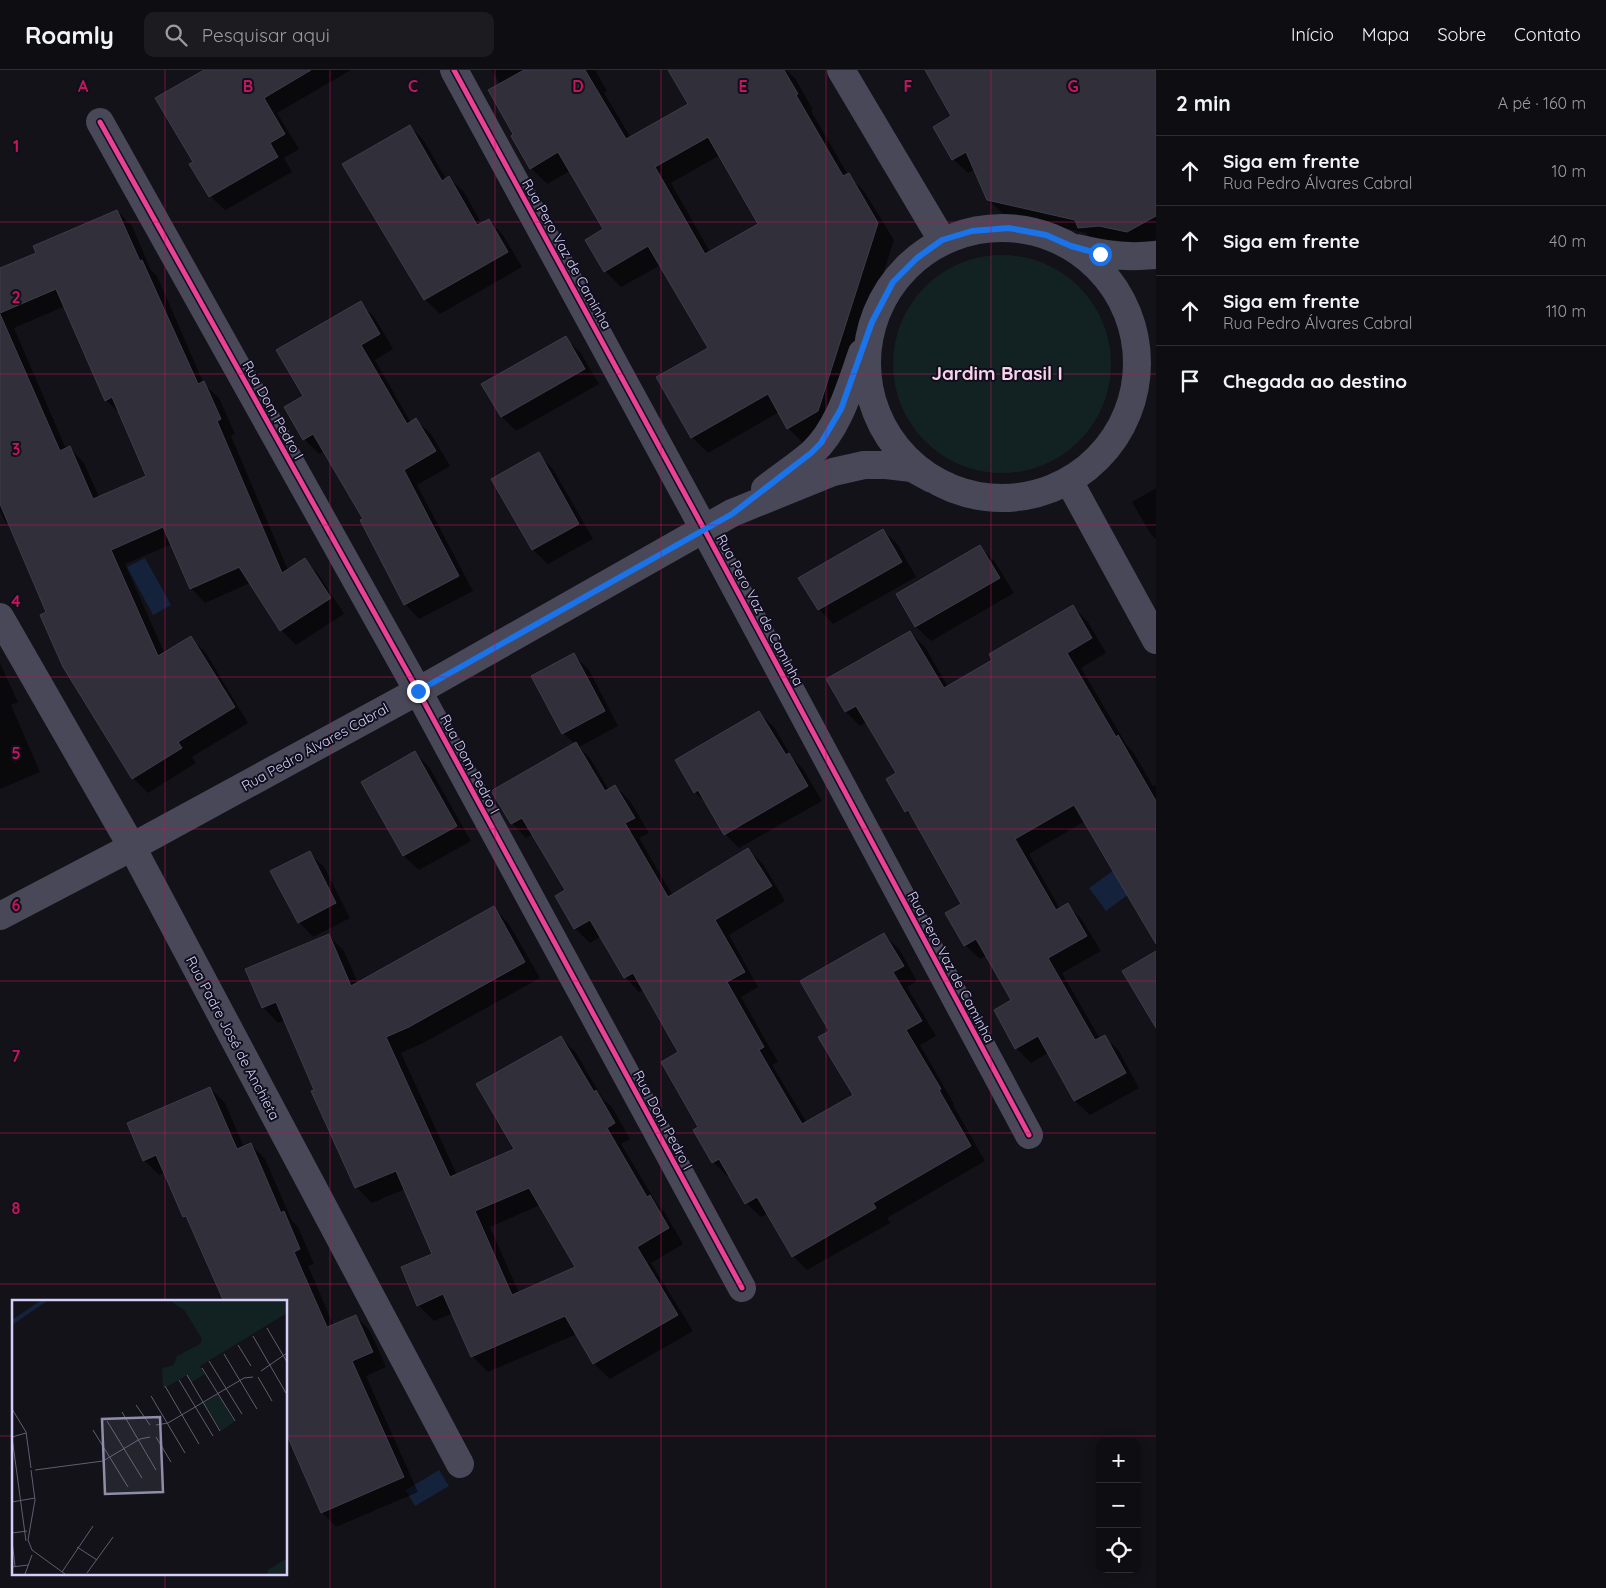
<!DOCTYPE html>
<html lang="pt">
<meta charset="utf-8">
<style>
:root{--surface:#0e0e12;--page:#1c1c20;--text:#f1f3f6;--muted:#9b9c9f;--line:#2e2e32}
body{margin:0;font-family:Quicksand,sans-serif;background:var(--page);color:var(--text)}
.controls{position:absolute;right:15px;bottom:15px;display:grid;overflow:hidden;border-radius:10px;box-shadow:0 2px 12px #0003}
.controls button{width:45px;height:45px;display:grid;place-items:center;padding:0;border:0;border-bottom:1px solid var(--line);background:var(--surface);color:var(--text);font:25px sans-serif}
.stop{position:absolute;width:15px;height:15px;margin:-11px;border:4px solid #1a73e8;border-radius:50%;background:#fff}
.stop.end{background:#1a73e8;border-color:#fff;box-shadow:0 1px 5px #0008}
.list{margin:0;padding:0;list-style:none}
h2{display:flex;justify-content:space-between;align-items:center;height:65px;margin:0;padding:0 20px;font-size:21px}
h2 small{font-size:16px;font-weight:400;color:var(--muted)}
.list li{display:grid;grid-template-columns:32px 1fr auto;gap:15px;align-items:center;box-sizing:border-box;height:70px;padding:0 20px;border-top:1px solid var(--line)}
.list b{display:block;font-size:19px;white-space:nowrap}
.list p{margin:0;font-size:16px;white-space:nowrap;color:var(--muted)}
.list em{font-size:16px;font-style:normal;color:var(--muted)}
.icon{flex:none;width:28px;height:28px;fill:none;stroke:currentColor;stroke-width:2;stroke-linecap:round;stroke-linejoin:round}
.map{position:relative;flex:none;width:1156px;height:1518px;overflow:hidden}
header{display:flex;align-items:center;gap:30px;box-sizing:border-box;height:70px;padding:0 25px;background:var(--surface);border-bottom:1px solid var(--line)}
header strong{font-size:24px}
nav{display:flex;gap:28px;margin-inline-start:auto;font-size:18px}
.search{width:350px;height:45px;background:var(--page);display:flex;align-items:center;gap:12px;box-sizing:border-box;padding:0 18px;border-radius:10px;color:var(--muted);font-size:19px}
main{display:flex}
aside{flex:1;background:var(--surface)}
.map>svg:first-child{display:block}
.green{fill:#122222}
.water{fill:#14233b}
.shadow{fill:#0007;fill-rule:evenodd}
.building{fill:#302f3a;stroke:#3f3c4b;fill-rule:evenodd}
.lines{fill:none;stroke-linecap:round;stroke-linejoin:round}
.street{stroke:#484858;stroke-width:28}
.cycleway-casing{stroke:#100e1c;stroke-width:8}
.cycleway{stroke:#ea4096;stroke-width:5}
.route{stroke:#1a73e8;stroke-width:6}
.grid{fill:none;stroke:#c2185b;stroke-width:1;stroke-opacity:0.55}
.labels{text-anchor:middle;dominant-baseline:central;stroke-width:4;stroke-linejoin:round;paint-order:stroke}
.street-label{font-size:14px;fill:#d4cff9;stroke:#100e1c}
.district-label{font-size:19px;font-weight:bold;fill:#f9d1ea;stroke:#100e1c}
.inset-road{fill:none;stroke:#605e72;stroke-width:1}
.view{fill:#908daa;fill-opacity:0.15;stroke:#908daa;stroke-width:2.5}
.inset-edge{fill:none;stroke:#d4cff9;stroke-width:2.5}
.grid-label{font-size:16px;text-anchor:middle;font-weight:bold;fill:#c2185b;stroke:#100e1c;stroke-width:4;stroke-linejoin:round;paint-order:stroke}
</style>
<header>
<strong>Roamly</strong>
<div class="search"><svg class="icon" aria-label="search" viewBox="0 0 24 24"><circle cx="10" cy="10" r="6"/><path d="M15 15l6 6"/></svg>Pesquisar aqui</div>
<nav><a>Início</a><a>Mapa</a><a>Sobre</a><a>Contato</a></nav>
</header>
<main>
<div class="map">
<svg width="1156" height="1518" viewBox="0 0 1156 1518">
<rect width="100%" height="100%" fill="#121218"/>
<path class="green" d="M893 294a109 109 0 1 1 218 0a109 109 0 1 1-218 0Z"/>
<path class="water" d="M 145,488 L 171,535 L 153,545 L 127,497 Z
M 1128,790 L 1145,812 L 1106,841 L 1089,818 Z
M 439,1400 L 449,1416 L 415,1436 L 406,1420 Z"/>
<path class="shadow" d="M 206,0 L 351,0 L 277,43 L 299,79 L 284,88 L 292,102 L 225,140 L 210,126 L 195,92 Z
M 492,0 L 595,0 L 607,21 L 604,23 L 631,68 L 689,35 L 670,0 L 786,0 L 795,8 L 813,40 L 811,41 L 848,105 L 864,121 L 894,170 L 834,357 L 804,374 L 788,358 L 779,342 L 708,383 L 692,367 L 710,278 L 661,195 L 621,217 L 605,201 L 604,160 L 570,101 L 547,114 L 531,98 L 515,65 L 500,15 ZM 720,85 L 759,154 L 710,182 L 671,113 Z
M 927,0 L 1156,0 L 1156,169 L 1143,176 L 1115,170 L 1094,172 L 1086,163 L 1003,144 L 988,129 L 975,99 L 968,103 L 953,89 L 953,46 Z
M 410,56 L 424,71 L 446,109 L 449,108 L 464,122 L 482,154 L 489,150 L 503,165 L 522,197 L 440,244 L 425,229 Z
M 117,141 L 132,156 L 151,200 L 157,206 L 204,314 L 219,328 L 235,364 L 231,366 L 288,500 L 305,490 L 319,505 L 344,544 L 296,575 L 281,560 L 250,513 L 205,533 L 191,518 L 172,474 L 125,494 L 165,584 L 191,568 L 206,583 L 248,653 L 192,687 L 196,693 L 148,723 L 133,708 L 48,543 L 11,457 L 4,450 L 0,441 L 0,199 L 38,183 ZM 65,236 L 106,330 L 121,345 L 148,407 L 99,427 L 84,393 L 70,378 L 66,379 L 14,258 ZM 244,494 L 245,496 L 196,517 L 196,515 Z
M 360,233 L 375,248 L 393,279 L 375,290 L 411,353 L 416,350 L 431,364 L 450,396 L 417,415 L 473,521 L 419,549 L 405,534 L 364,449 L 324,381 L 319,384 L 304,369 L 305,327 Z
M 565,268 L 580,282 L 599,314 L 516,361 L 502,347 L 483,315 Z
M 538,384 L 553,399 L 593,469 L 548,494 L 533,480 L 493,409 Z
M 1156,418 L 1156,469 L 1150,463 L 1132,432 Z
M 883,460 L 898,475 L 916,507 L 833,554 L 819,539 Z
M 980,477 L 995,492 L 1014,523 L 931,571 L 916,557 L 898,525 Z
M 1073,537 L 1088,552 L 1106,583 L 1081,598 L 1126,674 L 1133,682 L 1153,716 L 1156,715 L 1156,872 L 1085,751 L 1029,784 L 1060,839 L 1068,835 L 1082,850 L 1101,881 L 1062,903 L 1100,969 L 1104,966 L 1119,981 L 1139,1018 L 1090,1045 L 1075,1031 L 1048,983 L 1031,993 L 1016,978 L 1013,931 L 987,885 L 980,889 L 965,875 L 963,834 L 915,750 L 906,741 L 888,710 L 898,704 L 867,652 L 860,656 L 846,642 L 828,610 L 910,562 L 925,577 L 948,617 L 994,591 Z
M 574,585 L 589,600 L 618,656 L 579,677 L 590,688 L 609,720 L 615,716 L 630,731 L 649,763 L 639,768 L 673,826 L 748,780 L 763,794 L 785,831 L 729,865 L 758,917 L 741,927 L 778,992 L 772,995 L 807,1053 L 854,1025 L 831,961 L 884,865 L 899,879 L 917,911 L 907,917 L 936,966 L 920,975 L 954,1034 L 953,1035 L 985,1091 L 887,1148 L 890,1153 L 807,1200 L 793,1186 L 768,1143 L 761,1147 L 746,1133 L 730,1105 L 728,1107 L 713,1092 L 700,1057 L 680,983 L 644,920 L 639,922 L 625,907 L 601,866 L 590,873 L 575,858 L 566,821 L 533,764 L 526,768 L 512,753 L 575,674 L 563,663 Z
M 0,593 L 18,632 L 11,635 L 40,702 L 0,719 Z
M 759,643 L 774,657 L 793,689 L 803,699 L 822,731 L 739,778 L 725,764 L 707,734 L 695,722 Z
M 415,683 L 429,697 L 471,771 L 419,800 L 404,786 L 363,712 Z
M 309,783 L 324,797 L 350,848 L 313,867 L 299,852 Z
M 494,838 L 509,854 L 540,908 L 425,972 L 401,983 L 457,1105 L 516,1079 L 561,967 L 576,983 L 603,1029 L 612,1037 L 630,1069 L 621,1074 L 657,1134 L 665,1143 L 683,1174 L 651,1193 L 693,1261 L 610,1309 L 594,1294 L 577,1264 L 488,1302 L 472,1286 L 453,1243 L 434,1251 L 418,1235 L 434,1185 L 405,1119 L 372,1133 L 356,1117 L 313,1022 L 316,1021 L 285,950 L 278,953 L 263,937 L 328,865 L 344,881 L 358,913 ZM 540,1135 L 577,1198 L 519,1223 L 490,1157 Z
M 210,1018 L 225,1033 L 244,1077 L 251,1074 L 265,1089 L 292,1151 L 298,1157 L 314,1194 L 308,1196 L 334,1256 L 356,1246 L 370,1261 L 386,1297 L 366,1306 L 418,1422 L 336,1457 L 322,1442 L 296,1382 L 292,1378 L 286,1365 L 286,1232 L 184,1146 L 165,1102 L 159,1105 L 144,1090 Z"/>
<path class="building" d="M 204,0 L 311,0 L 264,28 L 285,64 L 270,73 L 278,87 L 209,127 L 189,94 L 193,92 L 155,28 Z
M 524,0 L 585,0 L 626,69 L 688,34 L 668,0 L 784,0 L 798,24 L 796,25 L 843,106 L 849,103 L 878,153 L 818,341 L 787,359 L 768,324 L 691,368 L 656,307 L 708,278 L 648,176 L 604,202 L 585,170 L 603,159 L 558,82 L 530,99 L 511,66 L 513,64 L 488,20 ZM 708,67 L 758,154 L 705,184 L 655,97 Z
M 925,0 L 1156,0 L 1156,146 L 1127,162 L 1099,156 L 1078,158 L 1075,150 L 987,130 L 966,82 L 952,90 L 933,57 L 951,46 Z
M 410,55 L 442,111 L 449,106 L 477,155 L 489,149 L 508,182 L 424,230 L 342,94 Z
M 117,140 L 140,191 L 142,190 L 198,314 L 204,311 L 221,349 L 217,351 L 282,503 L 305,488 L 331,528 L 280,561 L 239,497 L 190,519 L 163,457 L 111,480 L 158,586 L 191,566 L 235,637 L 178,672 L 182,678 L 132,709 L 63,597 L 40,545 L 46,542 L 0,434 L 0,244 L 60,381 L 70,376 L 93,429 L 146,406 L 112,327 L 105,331 L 56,219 L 0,243 L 0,198 L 36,183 L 33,176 Z
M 361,231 L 380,264 L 361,275 L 407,354 L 416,348 L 436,381 L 404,400 L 459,506 L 404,535 L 360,450 L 363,449 L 313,364 L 303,370 L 284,337 L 303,326 L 276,280 Z
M 566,266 L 585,299 L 501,347 L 481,314 Z
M 539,382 L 579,454 L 532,480 L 491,409 Z
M 883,459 L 902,492 L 818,540 L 798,508 Z
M 980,475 L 1000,508 L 915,557 L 896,524 Z
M 1073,535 L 1092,568 L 1067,583 L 1116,667 L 1118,665 L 1156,731 L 1156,874 L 1074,735 L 1015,769 L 1056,840 L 1068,833 L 1087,866 L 1048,888 L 1095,970 L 1105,965 L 1126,1003 L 1074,1031 L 1038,966 L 1015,979 L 994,940 L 1011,930 L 976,869 L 964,876 L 945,843 L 961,834 L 908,740 L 905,742 L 886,709 L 896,703 L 856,636 L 845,642 L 826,609 L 910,561 L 944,618 L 992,590 L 989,584 Z
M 574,583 L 605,641 L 562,664 L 531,606 Z
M 759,641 L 786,685 L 789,683 L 808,716 L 724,765 L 698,720 L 694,723 L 675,690 Z
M 576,672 L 605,721 L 615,715 L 635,748 L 625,753 L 668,827 L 748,778 L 772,816 L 715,850 L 745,902 L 727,912 L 764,977 L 759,980 L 802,1054 L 853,1025 L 818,967 L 829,961 L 800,911 L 884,863 L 904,896 L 893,902 L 922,951 L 906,960 L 941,1019 L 939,1020 L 971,1076 L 873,1133 L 876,1138 L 792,1187 L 757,1127 L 745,1134 L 719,1089 L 712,1093 L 693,1060 L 698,1057 L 661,992 L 678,982 L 633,903 L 624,908 L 590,850 L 574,859 L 555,826 L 565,820 L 522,748 L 511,754 L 491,721 Z
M 415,681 L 457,756 L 403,786 L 361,712 Z
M 310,781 L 336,833 L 298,853 L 270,801 Z
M 494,836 L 525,892 L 409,957 L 386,967 L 450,1107 L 514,1079 L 476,1014 L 561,966 L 594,1022 L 596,1020 L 615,1053 L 607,1058 L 647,1127 L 650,1125 L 669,1158 L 637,1177 L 678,1245 L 593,1294 L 565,1246 L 471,1287 L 443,1224 L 417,1236 L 401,1197 L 432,1184 L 396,1101 L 355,1118 L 311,1021 L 314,1020 L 276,932 L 262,938 L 245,899 L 329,864 L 351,916 ZM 529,1118 L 575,1197 L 512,1225 L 475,1141 Z
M 1156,881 L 1156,958 L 1122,901 Z
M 210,1017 L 237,1079 L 251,1073 L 281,1143 L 284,1141 L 300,1179 L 294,1182 L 327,1257 L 356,1245 L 373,1282 L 352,1291 L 404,1407 L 321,1443 L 286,1363 L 286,1232 L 224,1232 L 186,1146 L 183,1147 L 156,1085 L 143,1091 L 127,1053 Z"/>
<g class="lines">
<path class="street" d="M 454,0 L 704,459 L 1029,1065
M 841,0 L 942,170
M 100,52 L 418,621 L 742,1218
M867 293a135 135 0 1 1 270 0a135 135 0 1 1-270 0Z
M 1076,178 C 1106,185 1126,188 1156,185
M 1069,411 L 1156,570
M 765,419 C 780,407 797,396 812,383 C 839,358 850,317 862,283
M 0,547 L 132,777 L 460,1394
M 0,846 L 132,777 L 418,621 L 732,443 L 833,402 L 864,395 L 886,395 L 912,398 L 932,409"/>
<defs>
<path id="cycleway" d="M 454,0 L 704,459 L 1029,1065
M 100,52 L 418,621 L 742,1218"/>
</defs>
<use href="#cycleway" class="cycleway-casing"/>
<use href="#cycleway" class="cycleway"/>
</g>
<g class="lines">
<path class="route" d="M 418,621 L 732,444 L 811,383 L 821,373 L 841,339 L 872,252 L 893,212 L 917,188 L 942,170 L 972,161 L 1009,158 L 1046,165 L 1071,176 L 1100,184"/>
</g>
<path class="grid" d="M 165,0 L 165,1232M 330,0 L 330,1518M 495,0 L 495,1518M 661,0 L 661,1518M 826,0 L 826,1518M 991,0 L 991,1518M 0,152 L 1156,152M 0,304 L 1156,304M 0,455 L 1156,455M 0,607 L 1156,607M 0,759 L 1156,759M 0,911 L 1156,911M 0,1063 L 1156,1063M 0,1214 L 1156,1214M 0,1366 L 14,1366M 286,1366 L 1156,1366M 165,1504 L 165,1518"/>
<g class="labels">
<g class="street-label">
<text transform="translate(567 184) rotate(61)">Rua Pero Vaz de Caminha</text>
<text transform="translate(273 340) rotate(61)">Rua Dom Pedro I</text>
<text transform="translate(760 540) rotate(62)">Rua Pero Vaz de Caminha</text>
<text transform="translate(315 677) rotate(-29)">Rua Pedro Álvares Cabral</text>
<text transform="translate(470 694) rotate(62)">Rua Dom Pedro I</text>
<text transform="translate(951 897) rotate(62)">Rua Pero Vaz de Caminha</text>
<text transform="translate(233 968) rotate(62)">Rua Padre José de Anchieta</text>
<text transform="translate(663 1050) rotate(62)">Rua Dom Pedro I</text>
</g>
<g class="district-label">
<text x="997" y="303">Jardim Brasil I</text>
</g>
</g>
<g transform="translate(12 1230)">
<rect width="275" height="275" fill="#121218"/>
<path d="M 159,1 L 275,1 L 275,13 L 188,66 L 193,74 L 180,82 L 175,75 L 151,89 L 150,68 L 162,65 L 165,56 L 188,44 L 190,39 L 173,11 ZM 206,94 L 222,122 L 209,131 L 192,103 ZM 275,258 L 275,274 L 255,274 L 256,270 Z" fill="#122222"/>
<path d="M 28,1 L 35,1 L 0,25 L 0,20 Z" fill="#14233b"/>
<path class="inset-road" d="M 255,28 L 275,62M 241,36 L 274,93M 226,45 L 239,66M 212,54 L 245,109M 197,61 L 230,114M 190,68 L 223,121M 249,71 L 275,53M 175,75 L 208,131M 246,77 L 260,101M 167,80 L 201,136M 153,86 L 187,144M 139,96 L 173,153M 124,105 L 138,125M 0,109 L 14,132 L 19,168M 110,112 L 144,170M 95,121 L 130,178M 144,125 L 156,123 L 232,78 L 241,77M 81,130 L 116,187M 144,137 L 159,162M 19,170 L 23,200 L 16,240 L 20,250M 23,170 L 91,161 L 128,139 L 138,137M 0,202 L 23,198M 0,233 L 15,231M 0,241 L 3,266M 14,241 L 0,137 L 14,133M 65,247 L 85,260M 20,250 L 53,274M 0,267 L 16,265M 50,272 L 81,226M 75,273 L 101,237M 13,274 L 20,255"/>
<path class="view" d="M 148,117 L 151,192 L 93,194 L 90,119 Z"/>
<rect width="275" height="275" class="inset-edge"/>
</g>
<g class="grid-label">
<text x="83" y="22">A</text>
<text x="248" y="22">B</text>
<text x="413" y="22">C</text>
<text x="578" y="22">D</text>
<text x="743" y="22">E</text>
<text x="908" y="22">F</text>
<text x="1073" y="22">G</text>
<text x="16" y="82">1</text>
<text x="16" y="233">2</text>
<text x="16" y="385">3</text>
<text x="16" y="537">4</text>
<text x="16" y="689">5</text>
<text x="16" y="841">6</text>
<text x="16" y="992">7</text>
<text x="16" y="1144">8</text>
</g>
</svg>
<div class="controls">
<button>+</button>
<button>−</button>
<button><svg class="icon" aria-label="locate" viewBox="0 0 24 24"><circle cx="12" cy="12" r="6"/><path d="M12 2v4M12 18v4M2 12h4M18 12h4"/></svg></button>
</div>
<div class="stop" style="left:1100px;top:184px"></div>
<div class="stop end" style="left:418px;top:621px"></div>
</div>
<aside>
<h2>2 min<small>A pé · 160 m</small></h2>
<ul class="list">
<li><svg class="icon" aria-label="ahead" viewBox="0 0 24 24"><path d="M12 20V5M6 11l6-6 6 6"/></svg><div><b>Siga em frente</b><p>Rua Pedro Álvares Cabral</p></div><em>10 m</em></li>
<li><svg class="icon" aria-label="ahead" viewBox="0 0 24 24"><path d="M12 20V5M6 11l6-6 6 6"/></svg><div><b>Siga em frente</b></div><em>40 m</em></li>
<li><svg class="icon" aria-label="ahead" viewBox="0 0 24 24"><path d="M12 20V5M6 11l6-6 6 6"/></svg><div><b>Siga em frente</b><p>Rua Pedro Álvares Cabral</p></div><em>110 m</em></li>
<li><svg class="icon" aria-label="arrive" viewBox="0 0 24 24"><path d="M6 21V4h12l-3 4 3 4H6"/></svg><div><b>Chegada ao destino</b></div></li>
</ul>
</aside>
</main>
